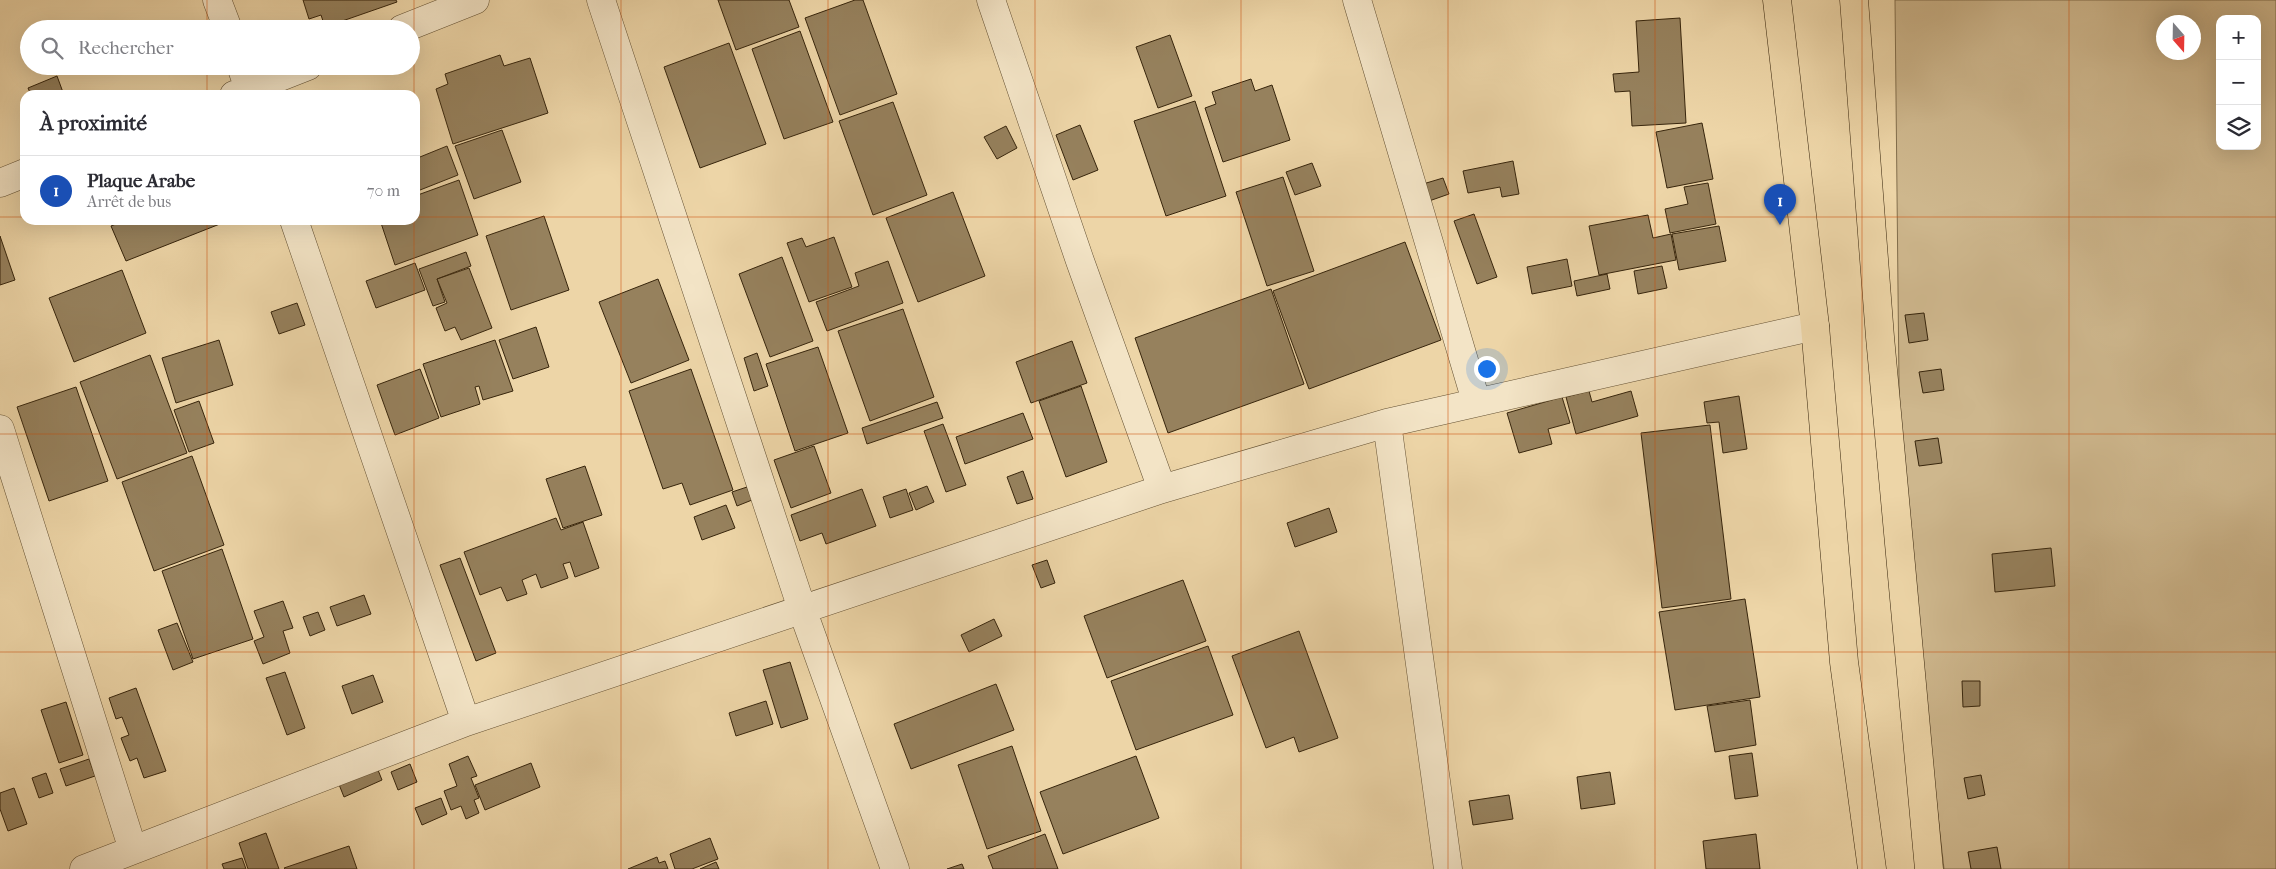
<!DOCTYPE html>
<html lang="fr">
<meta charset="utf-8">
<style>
:root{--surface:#fff;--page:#f7f7f7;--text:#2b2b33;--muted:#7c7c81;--line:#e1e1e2;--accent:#8f2418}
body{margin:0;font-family:"IM FELL French Canon",serif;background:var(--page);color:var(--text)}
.controls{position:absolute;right:15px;top:15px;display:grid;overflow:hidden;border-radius:10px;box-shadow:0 5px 20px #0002}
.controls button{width:45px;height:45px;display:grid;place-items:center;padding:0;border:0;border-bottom:1px solid var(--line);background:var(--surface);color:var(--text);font:25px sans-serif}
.compass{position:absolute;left:2156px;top:15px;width:45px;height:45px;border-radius:50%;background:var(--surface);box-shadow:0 5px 20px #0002;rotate:160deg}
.you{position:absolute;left:1486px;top:368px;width:18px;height:18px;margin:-12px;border:4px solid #fff;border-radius:50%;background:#1a73e8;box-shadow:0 0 0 8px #1a73e833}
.badge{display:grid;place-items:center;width:32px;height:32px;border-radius:50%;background:var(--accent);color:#fff;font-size:16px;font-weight:700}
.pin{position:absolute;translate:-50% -41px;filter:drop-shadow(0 1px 2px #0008)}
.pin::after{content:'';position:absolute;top:26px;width:18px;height:15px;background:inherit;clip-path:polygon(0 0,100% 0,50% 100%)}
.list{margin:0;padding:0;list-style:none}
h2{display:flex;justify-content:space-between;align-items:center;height:65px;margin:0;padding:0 20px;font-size:21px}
h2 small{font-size:16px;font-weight:400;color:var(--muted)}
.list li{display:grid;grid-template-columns:32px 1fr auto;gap:15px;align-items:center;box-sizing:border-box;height:70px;padding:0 20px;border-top:1px solid var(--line)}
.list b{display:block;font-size:19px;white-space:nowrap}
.list p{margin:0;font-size:16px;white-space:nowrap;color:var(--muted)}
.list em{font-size:16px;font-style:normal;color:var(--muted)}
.icon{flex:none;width:28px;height:28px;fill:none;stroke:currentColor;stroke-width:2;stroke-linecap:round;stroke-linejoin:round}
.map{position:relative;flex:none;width:2276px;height:869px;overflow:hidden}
.search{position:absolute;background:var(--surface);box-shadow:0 5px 20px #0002;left:20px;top:20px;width:400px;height:55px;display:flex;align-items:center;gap:12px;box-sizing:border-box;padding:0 18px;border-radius:28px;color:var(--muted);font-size:19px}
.panel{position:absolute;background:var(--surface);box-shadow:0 5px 20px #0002;left:20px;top:90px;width:400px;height:135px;border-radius:15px}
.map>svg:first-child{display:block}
.green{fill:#ceb78d;stroke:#826e4c;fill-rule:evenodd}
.building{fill:#96815d;stroke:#37250c}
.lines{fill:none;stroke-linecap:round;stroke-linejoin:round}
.minor-casing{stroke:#645133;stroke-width:29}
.primary-casing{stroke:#37250c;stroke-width:29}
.minor{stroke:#f3e4c6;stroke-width:28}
.primary{stroke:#edd5a7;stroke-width:28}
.grid{fill:none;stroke:#cd510c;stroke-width:1;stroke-opacity:0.55}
</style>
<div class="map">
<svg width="2276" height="869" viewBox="0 0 2276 869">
<rect width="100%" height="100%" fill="#edd5a7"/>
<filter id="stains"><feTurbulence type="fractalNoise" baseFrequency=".004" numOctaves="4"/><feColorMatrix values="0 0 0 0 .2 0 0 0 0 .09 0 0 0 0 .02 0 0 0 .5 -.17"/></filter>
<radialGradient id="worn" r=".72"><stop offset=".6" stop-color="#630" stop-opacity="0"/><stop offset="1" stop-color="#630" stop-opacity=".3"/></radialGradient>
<path class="green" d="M 1895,0 L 2276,0 L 2276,869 L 1944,869 L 1900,480 ZM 2220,19 L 2257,19 L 2257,146 L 2220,146 ZM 2164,22 L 2194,22 L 2194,52 L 2164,52 Z"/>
<path class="building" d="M 303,0 L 396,0 L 397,2 L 325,27 L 321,15 L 309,19 Z
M 718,0 L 789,0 L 799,27 L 736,50 Z
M 855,0 L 863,0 L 897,94 L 840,115 L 805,18 Z
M 1680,18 L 1686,123 L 1632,126 L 1630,91 L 1615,92 L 1613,74 L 1639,72 L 1636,21 Z
M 800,31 L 833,122 L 784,139 L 752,49 Z
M 1170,35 L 1192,96 L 1158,108 L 1136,47 Z
M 729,43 L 766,144 L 700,168 L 664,67 Z
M 500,55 L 504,66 L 530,58 L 548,113 L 453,144 L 436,89 L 448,84 L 445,74 Z
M 57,76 L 64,95 L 31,95 L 28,88 Z
M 1251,79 L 1255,91 L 1272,85 L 1290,140 L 1223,162 L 1205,108 L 1216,104 L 1212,92 Z
M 1195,101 L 1226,196 L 1166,216 L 1134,121 Z
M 893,102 L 927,195 L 873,215 L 839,121 Z
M 1702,123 L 1713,179 L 1667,188 L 1656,132 Z
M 1080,125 L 1098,170 L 1073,180 L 1056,135 Z
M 1006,126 L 1017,148 L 997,159 L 984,137 Z
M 502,130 L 521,182 L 474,199 L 455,146 Z
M 447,146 L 458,175 L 415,192 L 415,159 Z
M 1513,161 L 1519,194 L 1502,197 L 1500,187 L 1468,193 L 1463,171 Z
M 1312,163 L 1321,186 L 1295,195 L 1286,172 Z
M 1283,177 L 1314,271 L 1267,286 L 1236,192 Z
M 1443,178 L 1449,194 L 1429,201 L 1423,184 Z
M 459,180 L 478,235 L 395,265 L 380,220 L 415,220 L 415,196 Z
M 1708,183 L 1716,224 L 1670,233 L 1665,209 L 1688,204 L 1684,187 Z
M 953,192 L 985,276 L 918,302 L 886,218 Z
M 1474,214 L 1497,277 L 1477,284 L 1454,221 Z
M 1648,215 L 1653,238 L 1671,234 L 1676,260 L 1599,275 L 1589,226 Z
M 544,216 L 569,290 L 511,310 L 486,236 Z
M 126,220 L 230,220 L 126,261 L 111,226 Z
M 1719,226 L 1726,261 L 1679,270 L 1672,234 Z
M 0,236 L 15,280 L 0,285 Z
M 834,237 L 852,287 L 809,302 L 787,243 L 802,238 L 806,247 Z
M 1405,242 L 1441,340 L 1309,389 L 1273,291 Z
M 466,252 L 471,266 L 437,279 L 445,302 L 433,306 L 419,269 Z
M 782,257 L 813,341 L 770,357 L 739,274 Z
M 1567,259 L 1572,286 L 1532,294 L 1527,267 Z
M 888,261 L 903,303 L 827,331 L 816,302 L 859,286 L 855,273 Z
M 415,263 L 425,290 L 376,308 L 366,281 Z
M 1662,266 L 1667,288 L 1638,294 L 1634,271 Z
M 469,268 L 492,328 L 461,340 L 455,327 L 445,331 L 436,308 L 447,303 L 437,279 Z
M 122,270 L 146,333 L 74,362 L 49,298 Z
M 1607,274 L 1610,289 L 1577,296 L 1574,281 Z
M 658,279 L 689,360 L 631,383 L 599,302 Z
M 1271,289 L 1304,384 L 1168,433 L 1135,338 Z
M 297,303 L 305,325 L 279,334 L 271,312 Z
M 903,309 L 934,397 L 870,421 L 838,331 Z
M 1924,313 L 1928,340 L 1909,343 L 1905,315 Z
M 536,327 L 549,367 L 513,379 L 499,340 Z
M 219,340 L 233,385 L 176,403 L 162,358 Z
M 495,340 L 513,391 L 483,400 L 479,386 L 475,387 L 480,404 L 441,417 L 423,364 Z
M 1072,341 L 1087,383 L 1031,403 L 1016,362 Z
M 818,347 L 848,433 L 795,451 L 766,364 Z
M 757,353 L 768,386 L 754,391 L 744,358 Z
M 150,355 L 187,453 L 117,479 L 80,382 Z
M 420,369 L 439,418 L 395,435 L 377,385 Z
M 691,369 L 733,490 L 690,505 L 682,483 L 663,489 L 629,391 Z
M 1941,369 L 1944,390 L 1923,393 L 1919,372 Z
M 1081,386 L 1107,462 L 1066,477 L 1039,401 Z
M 76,387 L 108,481 L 49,501 L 17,407 Z
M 1589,391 L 1592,402 L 1631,391 L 1638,416 L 1576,434 L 1566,397 Z
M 1739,396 L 1747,449 L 1723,453 L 1719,422 L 1707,423 L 1704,402 Z
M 1562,397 L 1570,423 L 1548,429 L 1552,444 L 1519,453 L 1507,413 Z
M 199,401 L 214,443 L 189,452 L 174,410 Z
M 937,402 L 943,418 L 867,444 L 862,428 Z
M 1023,413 L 1033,439 L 965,464 L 956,437 Z
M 943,424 L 966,485 L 946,492 L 924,431 Z
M 1710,425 L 1731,599 L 1662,608 L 1641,433 Z
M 1938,438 L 1942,463 L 1919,466 L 1915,441 Z
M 814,446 L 831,493 L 791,508 L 774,460 Z
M 192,456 L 224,545 L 154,571 L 122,482 Z
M 585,466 L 602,515 L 563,528 L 546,479 Z
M 1023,471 L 1033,499 L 1017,504 L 1007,477 Z
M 927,486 L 934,502 L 916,510 L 909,493 Z
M 747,487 L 752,500 L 737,506 L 732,492 Z
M 862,489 L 876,526 L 826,544 L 822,533 L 800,541 L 791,515 Z
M 906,489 L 913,510 L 890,518 L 883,497 Z
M 726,505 L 735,528 L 702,540 L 694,517 Z
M 1329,508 L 1337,532 L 1295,547 L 1287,523 Z
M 556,518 L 561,530 L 583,522 L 599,568 L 575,577 L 570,562 L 563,564 L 568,578 L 541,588 L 536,574 L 522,580 L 527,594 L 507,601 L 501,587 L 480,595 L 464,552 Z
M 2051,548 L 2055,586 L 1995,592 L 1992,554 Z
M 222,549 L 253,639 L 193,659 L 162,571 Z
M 460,558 L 496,653 L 476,661 L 440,565 Z
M 1047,560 L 1055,583 L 1041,588 L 1032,565 Z
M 1183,580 L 1206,641 L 1107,678 L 1084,616 Z
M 364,595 L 371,614 L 337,626 L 330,607 Z
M 1745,599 L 1760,697 L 1675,710 L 1659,612 Z
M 283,601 L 293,628 L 283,631 L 290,653 L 263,664 L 254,641 L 264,637 L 254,611 Z
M 318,612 L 325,630 L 310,636 L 303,617 Z
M 994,619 L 1002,636 L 969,652 L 961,635 Z
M 177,623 L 193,662 L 173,670 L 158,630 Z
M 1299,631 L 1338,738 L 1299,752 L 1294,737 L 1266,748 L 1232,656 Z
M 1208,646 L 1233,715 L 1136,750 L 1111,681 Z
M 790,662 L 808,719 L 781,728 L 763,670 Z
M 285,672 L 305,728 L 287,735 L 266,678 Z
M 373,675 L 383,702 L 352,714 L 342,686 Z
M 1962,681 L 1980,681 L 1980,706 L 1963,707 Z
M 996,684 L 1014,730 L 911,769 L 894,724 Z
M 136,688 L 166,771 L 144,778 L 137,758 L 130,761 L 121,738 L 129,735 L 122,717 L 116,719 L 109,698 Z
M 1750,700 L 1756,745 L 1715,752 L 1707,706 Z
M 766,701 L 773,724 L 736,736 L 729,713 Z
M 66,702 L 83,755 L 59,763 L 41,710 Z
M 1012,746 L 1041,831 L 987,849 L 958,765 Z
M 1752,753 L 1758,796 L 1735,799 L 1729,756 Z
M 468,756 L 477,776 L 471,778 L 479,798 L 474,800 L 479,813 L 466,819 L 461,806 L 451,810 L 444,791 L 457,786 L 449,764 Z
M 1136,756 L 1159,818 L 1063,854 L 1040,792 Z
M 89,759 L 95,776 L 66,786 L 60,769 Z
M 531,763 L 540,787 L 485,810 L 475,785 Z
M 410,764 L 417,782 L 398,790 L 391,772 Z
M 376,765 L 382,780 L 344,797 L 338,782 Z
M 1610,772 L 1615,804 L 1581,809 L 1577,777 Z
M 46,773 L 53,793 L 39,798 L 32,778 Z
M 1981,775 L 1985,795 L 1968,799 L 1964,778 Z
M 14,788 L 27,824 L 8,831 L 0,809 L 0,793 Z
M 1509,795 L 1513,819 L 1473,825 L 1469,801 Z
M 441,798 L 447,814 L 422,825 L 415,808 Z
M 266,833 L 279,869 L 248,869 L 239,843 Z
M 1045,834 L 1058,869 L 993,869 L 988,856 Z
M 1756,834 L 1760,869 L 1706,869 L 1703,841 Z
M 710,838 L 718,859 L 692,869 L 675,869 L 670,854 Z
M 349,846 L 357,869 L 285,869 L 284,868 Z
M 1997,847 L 2001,869 L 1971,869 L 1968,852 Z
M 657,857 L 659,863 L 665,861 L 668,869 L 628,869 Z
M 242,858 L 246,869 L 224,869 L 222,864 Z
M 716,862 L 719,869 L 700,869 Z
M 962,864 L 964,869 L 947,869 Z"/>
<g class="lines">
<defs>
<path id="minor" d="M 217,0 L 228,29
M 601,0 L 802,609 L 895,869
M 991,0 L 1080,261 L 1162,489
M 1357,0 L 1476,401
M 402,29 L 475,0
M 241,66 L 251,95
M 234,95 L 308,66
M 0,183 L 25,173
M 294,220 L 466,722
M 1387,423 L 1448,869
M 0,429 L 133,850
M 84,869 L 466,722 L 1162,489 L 1387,423 L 1815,326"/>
<path id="primary" d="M 1777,0 L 1815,326 L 1844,662 L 1872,869
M 1854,0 L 1880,337 L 1929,869"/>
</defs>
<use href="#minor" class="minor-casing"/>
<use href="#primary" class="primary-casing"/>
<use href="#minor" class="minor"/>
<use href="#primary" class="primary"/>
</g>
<path class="grid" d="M 207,0 L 207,29M 414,0 L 414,95M 621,0 L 621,869M 828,0 L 828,869M 1035,0 L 1035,869M 1241,0 L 1241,869M 1448,0 L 1448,869M 1655,0 L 1655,869M 1862,0 L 1862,869M 2069,0 L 2069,869M 207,66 L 207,95M 0,217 L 25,217M 415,217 L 2276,217M 207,220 L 207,869M 414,220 L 414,869M 0,434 L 2276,434M 0,652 L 2276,652"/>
<rect width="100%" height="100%" filter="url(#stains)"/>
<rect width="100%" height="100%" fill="url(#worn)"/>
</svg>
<div class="controls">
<button>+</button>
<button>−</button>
<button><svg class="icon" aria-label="layers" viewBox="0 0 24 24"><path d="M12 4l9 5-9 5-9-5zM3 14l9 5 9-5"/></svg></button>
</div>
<svg class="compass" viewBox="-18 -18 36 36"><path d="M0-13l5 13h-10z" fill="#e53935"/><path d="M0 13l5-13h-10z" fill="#7c7c81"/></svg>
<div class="you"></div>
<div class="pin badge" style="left:1780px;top:225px;background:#1a4fb4">1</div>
<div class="search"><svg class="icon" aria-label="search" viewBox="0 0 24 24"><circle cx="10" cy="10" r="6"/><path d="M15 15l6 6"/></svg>Rechercher</div>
<section class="panel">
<h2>À proximité<small></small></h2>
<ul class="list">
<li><span class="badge" style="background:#1a4fb4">1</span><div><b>Plaque Arabe</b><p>Arrêt de bus</p></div><em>70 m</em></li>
</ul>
</section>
</div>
